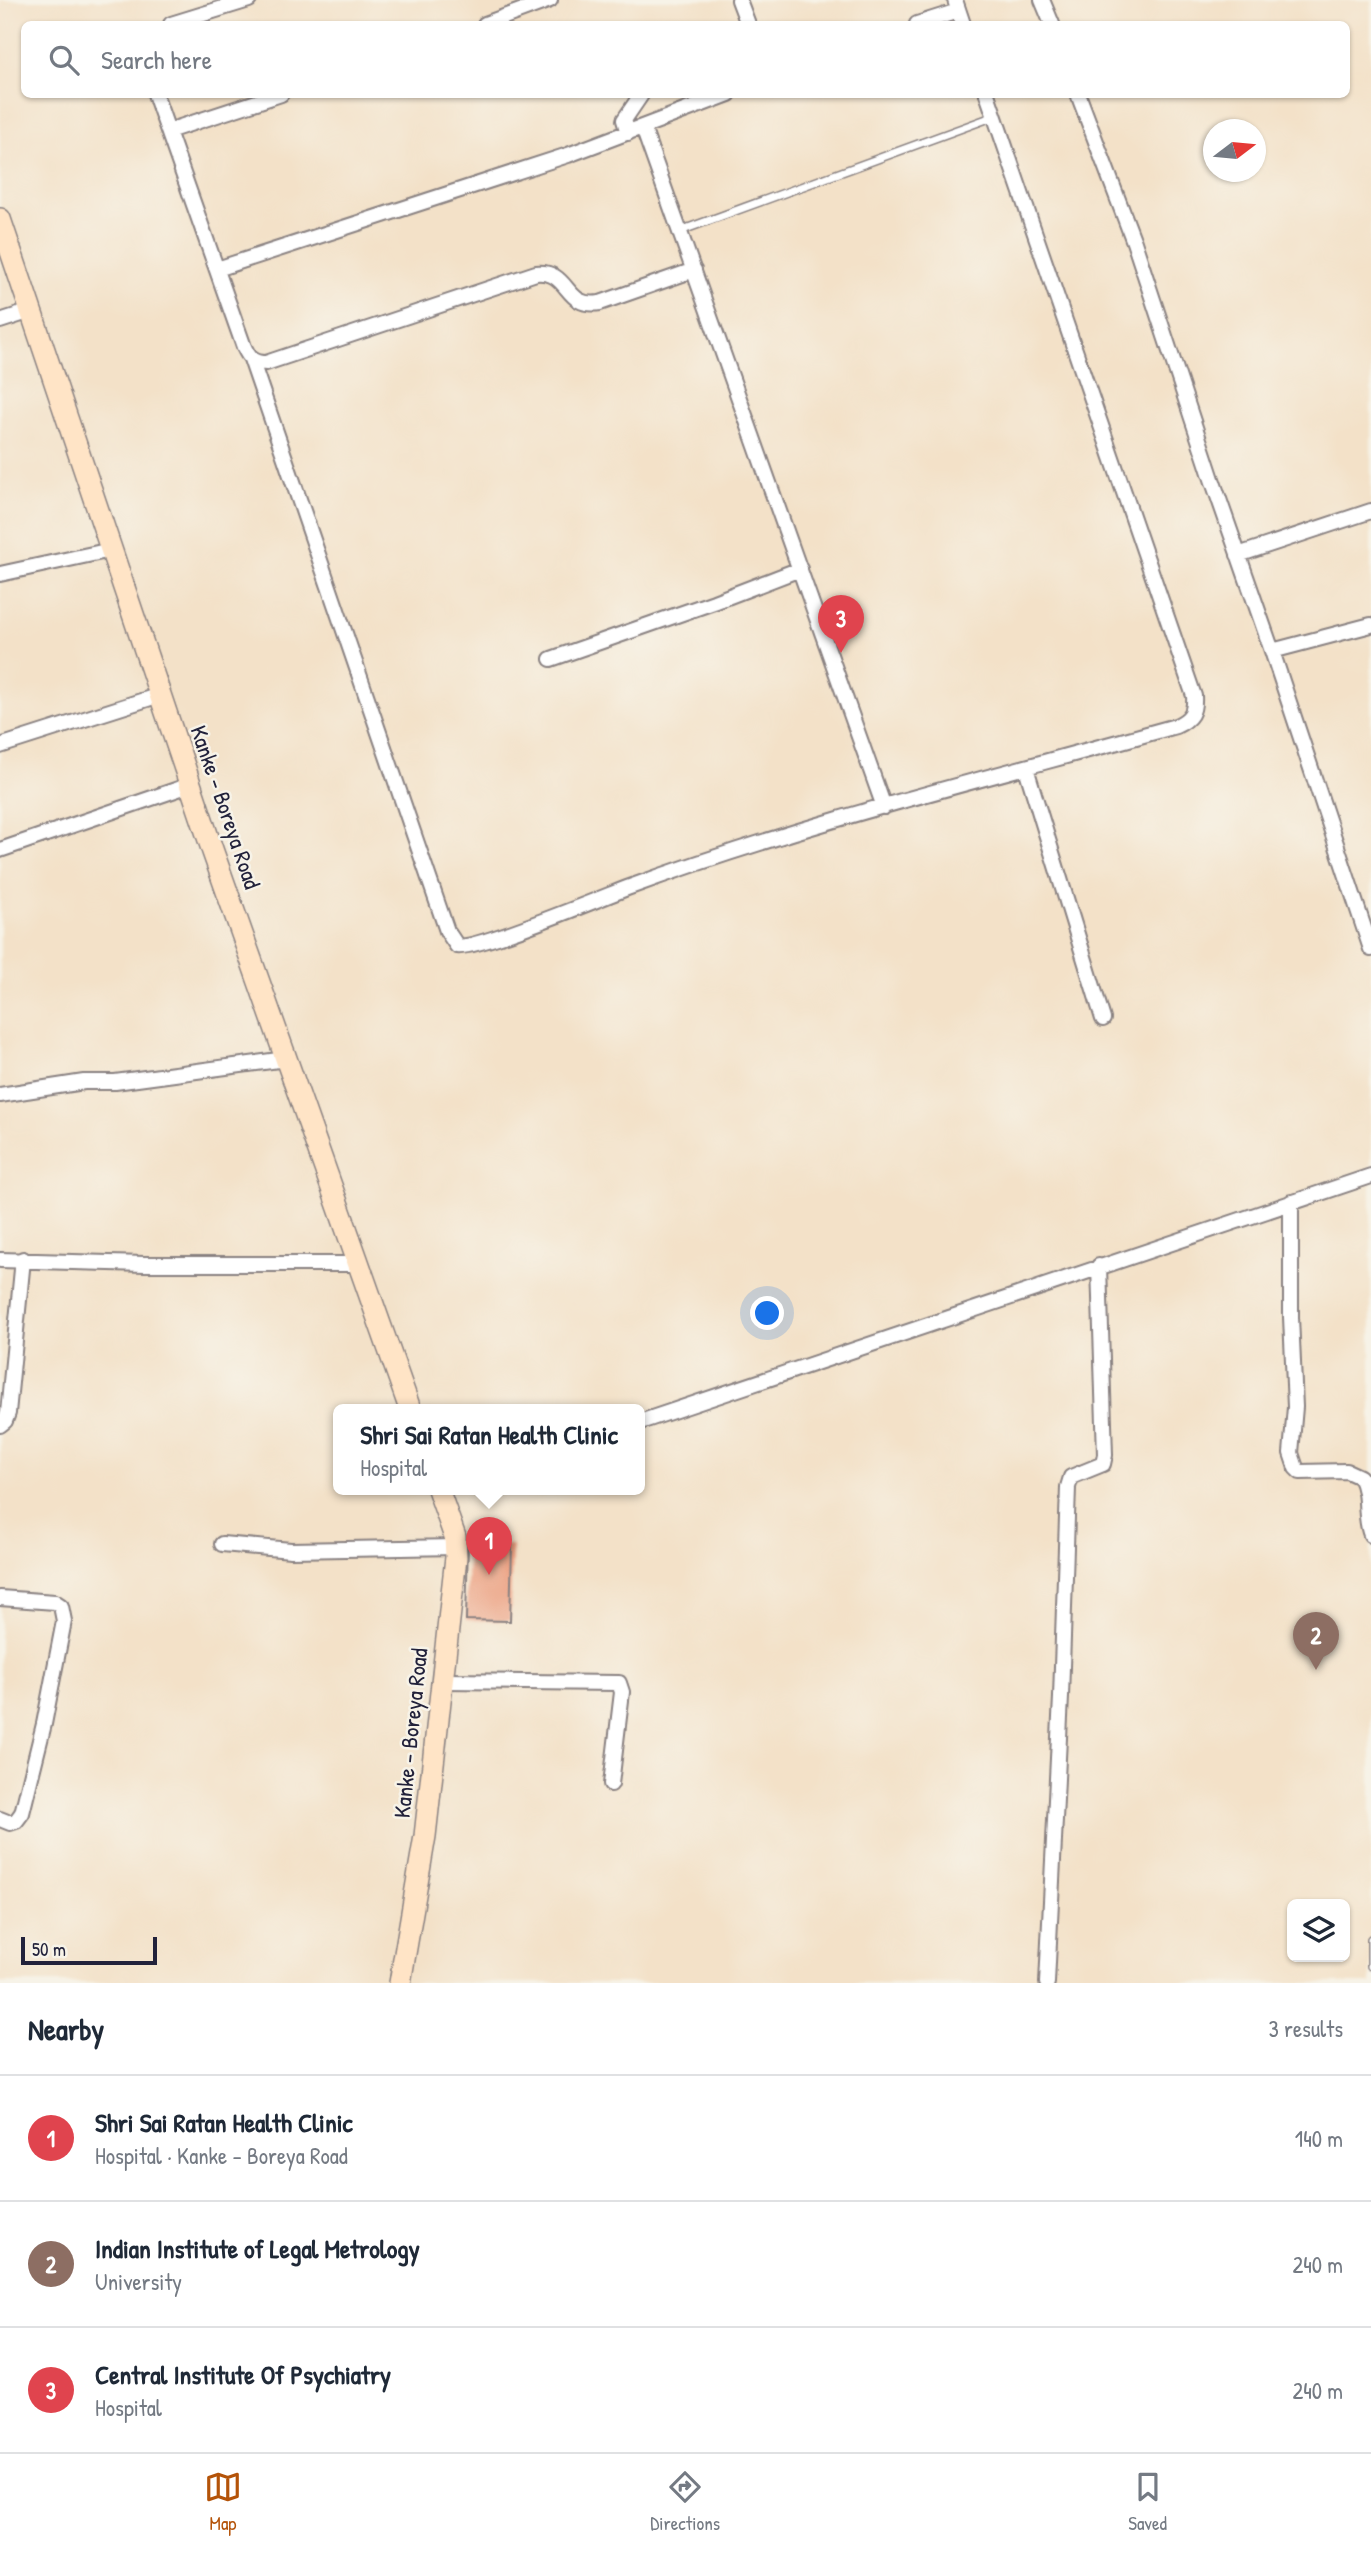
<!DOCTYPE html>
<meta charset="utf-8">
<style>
:root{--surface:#fff;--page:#f6f6f7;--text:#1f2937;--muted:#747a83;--line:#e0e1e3;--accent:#b45309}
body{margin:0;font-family:"Patrick Hand",sans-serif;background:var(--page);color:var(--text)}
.controls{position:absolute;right:21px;bottom:21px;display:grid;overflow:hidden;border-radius:10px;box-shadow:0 2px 5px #0004}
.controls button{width:63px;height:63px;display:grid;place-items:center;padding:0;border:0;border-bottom:2px solid var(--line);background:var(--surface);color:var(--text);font:35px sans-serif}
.compass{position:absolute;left:1203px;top:119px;width:63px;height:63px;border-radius:50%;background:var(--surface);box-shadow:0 2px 5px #0004;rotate:74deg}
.scale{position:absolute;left:21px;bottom:18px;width:136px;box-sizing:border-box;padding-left:7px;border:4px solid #22223b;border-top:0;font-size:19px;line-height:24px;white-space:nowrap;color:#22223b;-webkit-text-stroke:5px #f7f3e8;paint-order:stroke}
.you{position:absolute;left:768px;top:1314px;width:24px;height:24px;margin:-18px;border:5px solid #fff;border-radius:50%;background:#1a73e8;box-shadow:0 0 0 10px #1a73e833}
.badge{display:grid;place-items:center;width:46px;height:46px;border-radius:50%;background:var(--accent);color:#fff;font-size:23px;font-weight:700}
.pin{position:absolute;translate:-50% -58px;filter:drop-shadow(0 2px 4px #0008)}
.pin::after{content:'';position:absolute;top:37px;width:24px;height:21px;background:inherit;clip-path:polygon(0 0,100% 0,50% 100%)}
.popup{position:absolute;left:333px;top:1404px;width:312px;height:91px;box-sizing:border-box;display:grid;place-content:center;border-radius:10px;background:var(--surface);filter:drop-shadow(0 2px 5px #0005);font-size:23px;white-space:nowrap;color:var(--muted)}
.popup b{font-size:26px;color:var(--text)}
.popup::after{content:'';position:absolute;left:50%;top:100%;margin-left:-14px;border:14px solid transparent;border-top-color:var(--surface)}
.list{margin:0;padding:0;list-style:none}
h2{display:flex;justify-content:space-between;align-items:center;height:91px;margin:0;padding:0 28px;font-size:30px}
h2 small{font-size:23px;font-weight:400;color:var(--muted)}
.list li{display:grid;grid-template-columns:46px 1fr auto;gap:21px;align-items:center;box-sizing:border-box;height:126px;padding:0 28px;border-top:2px solid var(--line)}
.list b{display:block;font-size:26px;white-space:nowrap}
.list p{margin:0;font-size:23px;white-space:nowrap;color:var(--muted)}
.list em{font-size:23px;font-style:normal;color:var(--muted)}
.icon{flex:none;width:38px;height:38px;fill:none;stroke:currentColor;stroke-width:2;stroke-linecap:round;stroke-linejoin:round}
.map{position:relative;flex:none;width:1371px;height:1983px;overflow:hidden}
.search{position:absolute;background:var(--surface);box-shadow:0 2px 5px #0004;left:21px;right:21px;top:21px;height:77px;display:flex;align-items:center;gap:18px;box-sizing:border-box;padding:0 24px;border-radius:10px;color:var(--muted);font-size:26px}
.sheet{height:469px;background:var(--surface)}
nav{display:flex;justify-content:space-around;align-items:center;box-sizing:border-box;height:98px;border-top:2px solid var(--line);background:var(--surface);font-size:19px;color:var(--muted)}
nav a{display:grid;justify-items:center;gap:4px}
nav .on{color:var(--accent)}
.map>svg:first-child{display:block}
.building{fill:#eb9978}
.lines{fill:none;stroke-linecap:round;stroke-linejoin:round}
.lane-casing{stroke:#8a8282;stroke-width:10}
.street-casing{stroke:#8a8282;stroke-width:18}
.secondary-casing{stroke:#8a8282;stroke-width:24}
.lane{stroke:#fff;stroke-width:7}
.street{stroke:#fff;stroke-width:14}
.secondary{stroke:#ffe4c6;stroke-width:21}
.labels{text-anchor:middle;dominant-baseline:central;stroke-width:5;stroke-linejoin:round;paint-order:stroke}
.street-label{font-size:23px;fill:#22223b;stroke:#f7f3e8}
</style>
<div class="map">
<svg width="1371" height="1983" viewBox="0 0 1371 1983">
<rect width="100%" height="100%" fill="#f7f3e8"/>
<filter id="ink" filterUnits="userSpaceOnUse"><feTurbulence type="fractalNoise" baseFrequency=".0143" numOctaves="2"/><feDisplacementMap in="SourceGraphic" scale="14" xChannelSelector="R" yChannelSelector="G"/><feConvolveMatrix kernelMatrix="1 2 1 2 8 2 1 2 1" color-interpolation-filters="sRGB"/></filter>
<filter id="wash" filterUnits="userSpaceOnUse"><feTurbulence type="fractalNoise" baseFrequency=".00686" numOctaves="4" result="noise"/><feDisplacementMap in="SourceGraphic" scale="28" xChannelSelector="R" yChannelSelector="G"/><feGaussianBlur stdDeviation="1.57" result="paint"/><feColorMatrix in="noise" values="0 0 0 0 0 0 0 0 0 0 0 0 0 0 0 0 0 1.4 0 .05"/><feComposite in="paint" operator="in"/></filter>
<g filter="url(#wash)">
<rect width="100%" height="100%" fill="#f3e1c8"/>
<g id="blocks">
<path class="building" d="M 468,1544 L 512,1545 L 510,1621 L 466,1620 Z"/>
</g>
</g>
<g filter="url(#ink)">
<use href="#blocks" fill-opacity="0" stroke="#8a8282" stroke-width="2"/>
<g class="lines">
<defs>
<path id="lane" d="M 680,231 L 995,116
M 1371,1939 L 1371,1966"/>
<path id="street" d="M 739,0 L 748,24
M 955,0 L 963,24
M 1042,0 L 1052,24
M 171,24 L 249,0
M 485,24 L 550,0
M 917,24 L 958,11
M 155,94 L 244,347 C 249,358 253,363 266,363 L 536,273 C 571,270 563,309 600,303 L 694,270
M 1078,94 L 1134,242 L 1212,479 L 1272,651 L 1371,949
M 643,128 L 884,807
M 168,131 L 281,94
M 628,133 L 624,120 L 641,95
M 217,269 L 568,155 L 729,94
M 0,321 L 31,311
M 251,359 L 447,931 L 457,946 C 473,951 601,898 627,888 C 806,822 993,777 1176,726 C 1191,719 1195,712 1194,696 L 987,94
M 1238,555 L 1371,511
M 0,574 L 111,550
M 1272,651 L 1371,625
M 551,659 L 714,602 L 800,569
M 0,746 L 160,695
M 1026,768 L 1103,1019
M 0,850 L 190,785
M 0,1095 L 84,1082 L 115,1082 L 286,1059
M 1291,1202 L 1291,1317 L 1295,1407 L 1291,1453 L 1296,1468 L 1300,1472 L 1347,1471 L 1360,1477 C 1370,1496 1363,1516 1371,1535
M 0,1260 L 145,1264 L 358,1264
M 640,1422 L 1371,1176
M 0,1425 L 5,1421 L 8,1413 L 23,1259
M 222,1544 L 291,1550 L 456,1547
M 0,1598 L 55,1602 L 61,1606 L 64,1621 L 44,1724 L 22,1813 L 16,1821 L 10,1823 L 0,1819
M 443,1681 L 619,1683 L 622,1692 L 611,1784
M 1047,1983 L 1061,1697 L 1068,1487 L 1071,1477 L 1103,1464 L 1105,1455 L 1099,1266"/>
<path id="secondary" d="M 0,219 L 213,852 L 410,1409
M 400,1983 L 425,1836 L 456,1557 L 455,1537 L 438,1489"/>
</defs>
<use href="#lane" class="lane-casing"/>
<use href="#street" class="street-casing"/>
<use href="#secondary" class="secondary-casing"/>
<use href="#lane" class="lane"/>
<use href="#street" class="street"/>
<use href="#secondary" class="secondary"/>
</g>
</g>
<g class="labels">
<g class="street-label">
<text transform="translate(226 807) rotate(71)">Kanke - Boreya Road</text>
<text transform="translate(410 1733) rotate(-84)">Kanke - Boreya Road</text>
</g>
</g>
</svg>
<div class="controls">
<button><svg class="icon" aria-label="layers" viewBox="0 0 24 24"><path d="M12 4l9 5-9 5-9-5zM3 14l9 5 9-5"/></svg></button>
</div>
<svg class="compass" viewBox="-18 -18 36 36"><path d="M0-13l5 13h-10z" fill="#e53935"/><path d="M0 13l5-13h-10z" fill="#747a83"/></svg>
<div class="scale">50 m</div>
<div class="you"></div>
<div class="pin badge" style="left:489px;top:1575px;background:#e0444e">1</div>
<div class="popup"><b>Shri Sai Ratan Health Clinic</b>Hospital</div>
<div class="pin badge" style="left:1316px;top:1670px;background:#8d6e63">2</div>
<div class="pin badge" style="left:841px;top:653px;background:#e0444e">3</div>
<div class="search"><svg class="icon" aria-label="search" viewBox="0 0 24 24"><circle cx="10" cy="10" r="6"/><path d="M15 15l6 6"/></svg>Search here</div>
</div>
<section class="sheet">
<h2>Nearby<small>3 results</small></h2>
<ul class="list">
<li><span class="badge" style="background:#e0444e">1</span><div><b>Shri Sai Ratan Health Clinic</b><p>Hospital · Kanke - Boreya Road</p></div><em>140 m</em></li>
<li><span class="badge" style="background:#8d6e63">2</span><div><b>Indian Institute of Legal Metrology</b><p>University</p></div><em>240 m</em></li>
<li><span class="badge" style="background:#e0444e">3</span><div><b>Central Institute Of Psychiatry</b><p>Hospital</p></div><em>240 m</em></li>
</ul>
</section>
<nav>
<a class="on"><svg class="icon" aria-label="map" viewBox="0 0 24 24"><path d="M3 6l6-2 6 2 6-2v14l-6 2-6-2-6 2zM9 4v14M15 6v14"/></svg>Map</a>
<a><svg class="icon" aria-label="directions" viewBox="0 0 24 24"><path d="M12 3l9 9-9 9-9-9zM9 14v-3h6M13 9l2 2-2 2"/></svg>Directions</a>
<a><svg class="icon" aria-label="saved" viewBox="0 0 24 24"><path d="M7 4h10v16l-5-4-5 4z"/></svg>Saved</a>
</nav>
